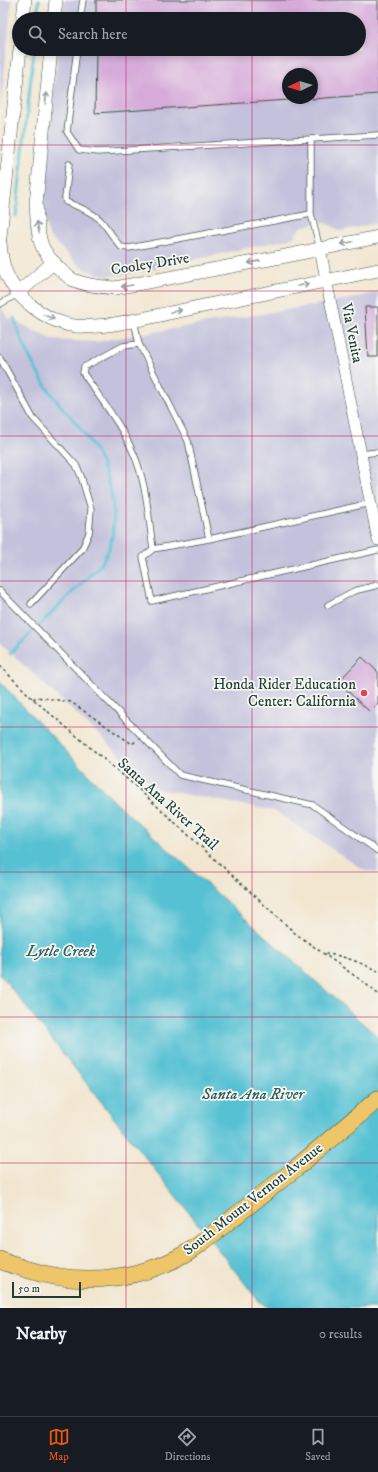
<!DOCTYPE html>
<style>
:root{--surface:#171b24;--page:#20242c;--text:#f1f3f6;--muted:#9ea1a6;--line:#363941;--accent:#ea580c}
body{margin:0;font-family:"IM FELL DW Pica",serif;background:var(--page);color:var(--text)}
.compass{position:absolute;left:282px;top:68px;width:36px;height:36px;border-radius:50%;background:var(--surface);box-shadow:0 2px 6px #0003;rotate:266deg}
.scale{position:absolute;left:12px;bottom:10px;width:69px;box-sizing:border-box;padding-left:4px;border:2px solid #1f3d34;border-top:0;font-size:11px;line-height:14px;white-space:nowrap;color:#1f3d34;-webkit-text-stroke:3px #f6f6f2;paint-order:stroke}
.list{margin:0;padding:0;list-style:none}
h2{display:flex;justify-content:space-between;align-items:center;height:52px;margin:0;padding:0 16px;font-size:17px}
h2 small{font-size:13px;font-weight:400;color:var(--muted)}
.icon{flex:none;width:22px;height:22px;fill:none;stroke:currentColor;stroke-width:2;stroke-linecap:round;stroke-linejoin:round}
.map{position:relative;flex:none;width:378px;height:1308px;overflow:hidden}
.search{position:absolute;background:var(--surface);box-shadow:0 2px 6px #0003;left:12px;right:12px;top:12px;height:44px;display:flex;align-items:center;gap:10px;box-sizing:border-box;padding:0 14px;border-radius:22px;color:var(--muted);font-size:15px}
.sheet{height:108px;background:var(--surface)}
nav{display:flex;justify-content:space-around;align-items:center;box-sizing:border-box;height:56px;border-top:1px solid var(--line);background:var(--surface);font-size:11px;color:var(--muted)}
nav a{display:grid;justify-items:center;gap:2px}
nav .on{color:var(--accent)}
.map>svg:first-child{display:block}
.industrial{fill:#c3c1db;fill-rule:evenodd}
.water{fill:#57c1d3;stroke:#3b7f84}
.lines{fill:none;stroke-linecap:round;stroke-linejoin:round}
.stream{stroke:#57c1d3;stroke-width:3}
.building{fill:#d6aad9}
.service-casing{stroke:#3f564b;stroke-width:7}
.minor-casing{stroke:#3f564b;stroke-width:12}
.tertiary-casing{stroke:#3f564b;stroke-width:14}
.primary-casing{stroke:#3f564b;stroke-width:18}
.path{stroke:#3f564b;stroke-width:1.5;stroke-dasharray:3 3;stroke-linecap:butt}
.service{stroke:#fff;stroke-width:5.5}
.minor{stroke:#fff;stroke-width:11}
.tertiary{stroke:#fff;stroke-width:13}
.primary{stroke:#eec569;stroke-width:17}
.oneway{stroke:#8f9e9a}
.grid{fill:none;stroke:#c2185b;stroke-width:1;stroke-opacity:0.55}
.poi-dot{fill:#d1495b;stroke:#f6f6f2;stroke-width:1.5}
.labels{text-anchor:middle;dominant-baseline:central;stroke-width:3.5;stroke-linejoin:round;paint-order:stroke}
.street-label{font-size:15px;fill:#1f3d34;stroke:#f6f6f2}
.poi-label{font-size:15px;fill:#1f3d34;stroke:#f6f6f2;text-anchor:end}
.water-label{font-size:16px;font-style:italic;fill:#2d5e5c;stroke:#f6f6f2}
</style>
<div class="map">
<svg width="378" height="1308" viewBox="0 0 378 1308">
<rect width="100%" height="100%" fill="#f6f6f2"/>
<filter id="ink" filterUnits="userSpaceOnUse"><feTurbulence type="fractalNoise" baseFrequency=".025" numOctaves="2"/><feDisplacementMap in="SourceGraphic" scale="8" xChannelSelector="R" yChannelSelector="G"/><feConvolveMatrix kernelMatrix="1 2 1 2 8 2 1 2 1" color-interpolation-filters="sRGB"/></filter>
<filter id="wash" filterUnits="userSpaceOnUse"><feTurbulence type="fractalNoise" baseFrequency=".012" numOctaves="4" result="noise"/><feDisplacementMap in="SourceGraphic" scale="16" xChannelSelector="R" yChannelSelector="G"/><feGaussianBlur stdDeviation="0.9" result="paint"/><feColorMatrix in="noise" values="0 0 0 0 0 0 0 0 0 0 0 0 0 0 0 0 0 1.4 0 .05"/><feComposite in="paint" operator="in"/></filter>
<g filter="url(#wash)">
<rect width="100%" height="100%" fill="#f2e6d0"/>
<path class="industrial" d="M 0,0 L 12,0 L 0,112 Z
M 64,0 L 378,0 L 378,223 L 341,231 L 323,222 L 301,227 L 293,238 L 128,274 L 108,276 L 92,272 L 78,265 L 49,236 L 43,212 L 43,192 L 58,49 L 359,49 L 359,19 L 62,19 ZM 288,74 L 312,74 L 312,98 L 288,98 Z
M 378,292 L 378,872 L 365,871 L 275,811 L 157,789 L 0,643 L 0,306 L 7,317 L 53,340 L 95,342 L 350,299 Z"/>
<path class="water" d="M 0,682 L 116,803 L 378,1037 L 378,1308 L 268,1308 L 258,1300 L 0,974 Z"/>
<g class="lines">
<path class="stream" d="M 37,19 L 39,0
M 16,216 L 34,49
M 10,654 L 100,565 C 103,560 107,555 109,549 C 121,511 108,468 86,436 C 75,420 59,406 48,389 C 33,367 22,344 14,318"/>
</g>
<g id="blocks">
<path class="building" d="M 96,0 L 378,0 L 378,94 L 312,99 L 312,74 L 288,74 L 288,100 L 95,113 L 96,49 L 359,49 L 359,19 L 96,19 Z
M 365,307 L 378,307 L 378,357 L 368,357 Z
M 362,657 L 378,672 L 378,704 L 370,712 L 338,682 Z"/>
</g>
</g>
<g filter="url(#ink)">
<use href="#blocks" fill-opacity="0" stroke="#3f564b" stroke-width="1"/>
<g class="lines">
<defs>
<path id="service" d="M 80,19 L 83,0
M 77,49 L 67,132 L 79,150 L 98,152 L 378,135
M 311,139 L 311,214 L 320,249
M 69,164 L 65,198 L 66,202 C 77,206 95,213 102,222 C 109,230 114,239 121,247 L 129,248 L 311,214
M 0,304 L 18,294
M 134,320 L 139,344 L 123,346 L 84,367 L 83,373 C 102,401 125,429 137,462 C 147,490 149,520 153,549 L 143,557 L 152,601 L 378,550
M 139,344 L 188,441 L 209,539
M 0,358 L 33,418 L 76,465 L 81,476 L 91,509 L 89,533 L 82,549 L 31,604
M 361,454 L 378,452
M 153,549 L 209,539 L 371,503
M 0,591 L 180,775 L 313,805 L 378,851
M 328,605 L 354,591 L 378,585"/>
<path id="minor" d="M 320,249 L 378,540"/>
<path id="tertiary" d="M 23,19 L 25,0
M 54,19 L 56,0
M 51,49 L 36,204 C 37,217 37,238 44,250 C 50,260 61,271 70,278 C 80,285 103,287 115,288 L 286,256 L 378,237
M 0,237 L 20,49
M 0,243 C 1,254 2,265 7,275 C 17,299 44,319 69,325 C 98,331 149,317 179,311 C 246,297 312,284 378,270
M 18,293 L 54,262"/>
<path id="primary" d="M 0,1260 C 8,1264 17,1266 26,1269 C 83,1288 151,1280 200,1244 L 296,1168 L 378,1099"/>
</defs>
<use href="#service" class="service-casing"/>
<use href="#minor" class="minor-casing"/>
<use href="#tertiary" class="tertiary-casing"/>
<use href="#primary" class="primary-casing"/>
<path class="path" d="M 0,666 L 32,698 L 133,784 L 296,934 L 362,981 L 378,994
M 33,699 L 37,697 L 71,702 L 132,744 L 136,741
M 325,954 C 344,955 360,963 378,971"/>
<use href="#service" class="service"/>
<use href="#minor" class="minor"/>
<use href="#tertiary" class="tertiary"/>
<use href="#primary" class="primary"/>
</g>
<defs><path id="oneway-shaft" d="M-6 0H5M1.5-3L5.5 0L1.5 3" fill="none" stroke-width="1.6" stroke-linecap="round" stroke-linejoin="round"/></defs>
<g class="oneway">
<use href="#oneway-shaft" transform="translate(46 98) rotate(-84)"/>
<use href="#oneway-shaft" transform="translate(38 227) rotate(-100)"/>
<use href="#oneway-shaft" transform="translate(347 243) rotate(168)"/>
<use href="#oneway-shaft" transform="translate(254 262) rotate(169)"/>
<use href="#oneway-shaft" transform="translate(303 285) rotate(-12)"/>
<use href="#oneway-shaft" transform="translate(127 286) rotate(171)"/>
<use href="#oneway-shaft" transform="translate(176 311) rotate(-12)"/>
<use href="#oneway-shaft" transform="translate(49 317) rotate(22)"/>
</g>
</g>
<path class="grid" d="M 126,0 L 126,19M 252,0 L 252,19M 126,49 L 126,1308M 252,49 L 252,1308M 0,145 L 378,145M 0,291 L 378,291M 0,436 L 378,436M 0,581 L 378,581M 0,727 L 378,727M 0,872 L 378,872M 0,1017 L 378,1017M 0,1163 L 378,1163"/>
<circle class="poi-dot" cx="364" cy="693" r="4"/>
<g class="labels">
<g class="street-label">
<text transform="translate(150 264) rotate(-9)">Cooley Drive</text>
<text transform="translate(352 333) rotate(79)">Via Venita</text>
<text transform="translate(168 804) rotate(42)">Santa Ana River Trail</text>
<text transform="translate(253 1199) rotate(-38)">South Mount Vernon Avenue</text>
</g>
<g class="poi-label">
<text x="356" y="684">Honda Rider Education<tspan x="356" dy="17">Center: California</tspan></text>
</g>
<g class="water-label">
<text x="61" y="951">Lytle Creek</text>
<text x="253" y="1094">Santa Ana River</text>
</g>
</g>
</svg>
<svg class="compass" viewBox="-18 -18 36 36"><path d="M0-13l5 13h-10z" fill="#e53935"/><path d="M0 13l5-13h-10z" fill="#9ea1a6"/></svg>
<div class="scale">50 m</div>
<div class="search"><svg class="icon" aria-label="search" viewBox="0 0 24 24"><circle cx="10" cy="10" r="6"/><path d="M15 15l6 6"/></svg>Search here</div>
</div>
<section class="sheet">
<h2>Nearby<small>0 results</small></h2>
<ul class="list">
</ul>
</section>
<nav>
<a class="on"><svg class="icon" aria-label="map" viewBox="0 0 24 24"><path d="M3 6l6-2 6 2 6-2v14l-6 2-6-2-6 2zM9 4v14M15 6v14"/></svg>Map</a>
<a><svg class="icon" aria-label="directions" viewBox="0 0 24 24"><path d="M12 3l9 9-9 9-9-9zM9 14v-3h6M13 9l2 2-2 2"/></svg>Directions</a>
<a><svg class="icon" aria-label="saved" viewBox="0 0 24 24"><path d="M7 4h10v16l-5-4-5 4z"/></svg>Saved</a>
</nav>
